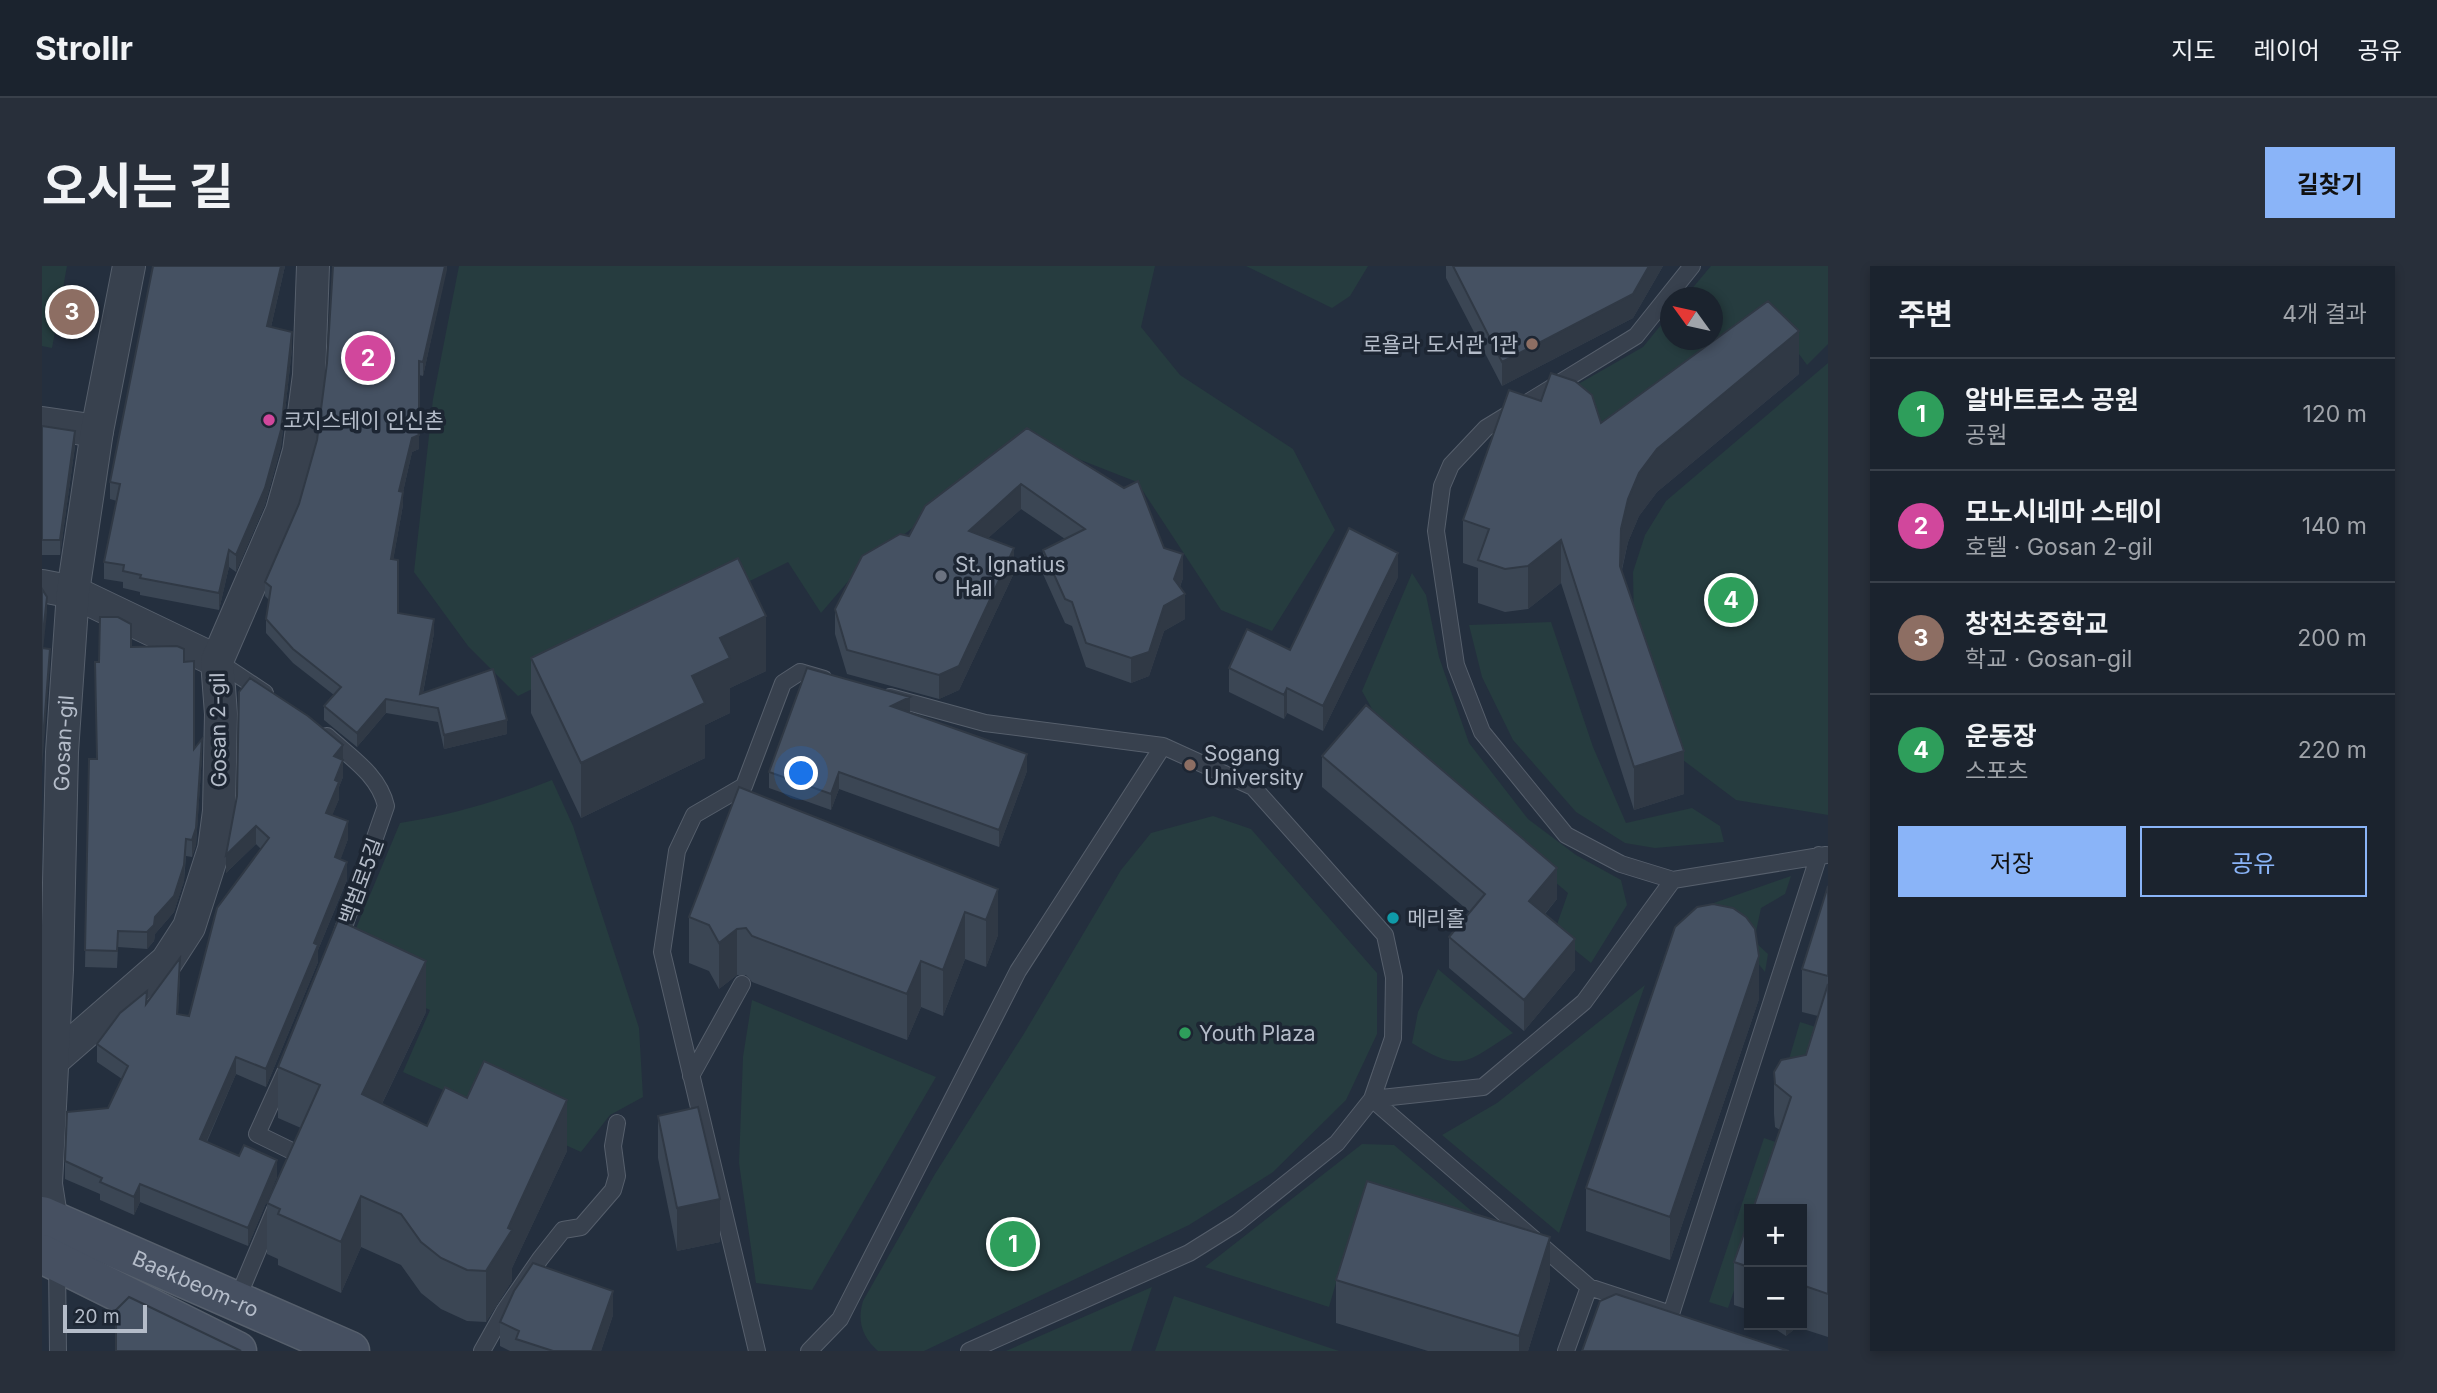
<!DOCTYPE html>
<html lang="ko">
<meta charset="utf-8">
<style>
:root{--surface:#1b232e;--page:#282f3a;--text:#f1f3f6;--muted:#a0a4aa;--line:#39404a;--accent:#8ab4f8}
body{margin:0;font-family:Inter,"Noto Sans KR",sans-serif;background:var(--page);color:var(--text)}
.controls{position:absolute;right:21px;bottom:21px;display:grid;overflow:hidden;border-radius:0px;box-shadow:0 4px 10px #0003}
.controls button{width:63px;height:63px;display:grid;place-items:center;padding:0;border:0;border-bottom:2px solid var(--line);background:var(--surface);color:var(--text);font:35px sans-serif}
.compass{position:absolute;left:1618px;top:21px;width:63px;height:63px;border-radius:50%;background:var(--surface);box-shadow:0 4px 10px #0003;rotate:303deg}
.scale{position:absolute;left:21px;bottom:18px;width:84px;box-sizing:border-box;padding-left:7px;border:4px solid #b4bcc9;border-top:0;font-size:19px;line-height:24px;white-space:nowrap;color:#b4bcc9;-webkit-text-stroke:5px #1d2633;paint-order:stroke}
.you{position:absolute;left:760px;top:508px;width:24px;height:24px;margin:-18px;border:5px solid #fff;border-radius:50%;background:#1a73e8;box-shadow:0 0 0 10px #1a73e833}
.badge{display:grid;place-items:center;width:46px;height:46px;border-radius:50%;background:var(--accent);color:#fff;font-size:23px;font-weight:700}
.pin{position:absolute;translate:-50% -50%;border:4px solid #fff;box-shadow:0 2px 7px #0006}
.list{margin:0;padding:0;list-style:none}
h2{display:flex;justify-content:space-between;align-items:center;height:91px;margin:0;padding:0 28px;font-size:30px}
h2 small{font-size:23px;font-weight:400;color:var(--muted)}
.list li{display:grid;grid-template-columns:46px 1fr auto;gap:21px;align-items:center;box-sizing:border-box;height:112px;padding:0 28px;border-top:2px solid var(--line)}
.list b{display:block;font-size:26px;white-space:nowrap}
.list p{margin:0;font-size:23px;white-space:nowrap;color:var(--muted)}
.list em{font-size:23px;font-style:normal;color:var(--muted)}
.actions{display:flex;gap:14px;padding:21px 28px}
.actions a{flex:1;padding:16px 0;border:2px solid var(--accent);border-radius:0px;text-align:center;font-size:24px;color:var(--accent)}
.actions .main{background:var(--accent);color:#111}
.map{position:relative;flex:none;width:1786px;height:1085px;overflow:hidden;border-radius:0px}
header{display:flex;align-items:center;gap:42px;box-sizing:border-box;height:98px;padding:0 35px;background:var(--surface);border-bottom:2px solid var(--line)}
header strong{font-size:33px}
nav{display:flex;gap:38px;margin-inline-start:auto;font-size:24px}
.intro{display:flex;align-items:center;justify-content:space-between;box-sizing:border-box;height:168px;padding:0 42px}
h1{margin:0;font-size:49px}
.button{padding:18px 32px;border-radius:0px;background:var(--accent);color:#111;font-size:24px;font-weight:700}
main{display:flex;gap:42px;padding:0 42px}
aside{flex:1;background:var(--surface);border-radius:0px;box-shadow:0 4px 10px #0003}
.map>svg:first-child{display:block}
.green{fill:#263c3f}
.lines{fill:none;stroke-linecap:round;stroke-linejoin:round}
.service-casing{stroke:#565f6c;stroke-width:18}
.minor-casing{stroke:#565f6c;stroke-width:34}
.secondary-casing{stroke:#565f6c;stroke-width:41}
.service{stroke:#38414e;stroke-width:16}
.minor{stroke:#38414e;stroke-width:32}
.secondary{stroke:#465061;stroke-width:38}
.wall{fill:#3b4654}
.shaded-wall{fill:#303945}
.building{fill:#455162;stroke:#303945;stroke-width:2}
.education-dot{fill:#8d6e63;stroke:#1d2633;stroke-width:2.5}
.hotel-dot{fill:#d1479c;stroke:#1d2633;stroke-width:2.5}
.worship-dot{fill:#6b7280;stroke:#1d2633;stroke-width:2.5}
.culture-dot{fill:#0f9aa8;stroke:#1d2633;stroke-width:2.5}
.leisure-dot{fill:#2e9e5b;stroke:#1d2633;stroke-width:2.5}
.labels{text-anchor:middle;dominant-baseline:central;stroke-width:7;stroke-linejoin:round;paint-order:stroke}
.poi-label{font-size:21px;fill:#b4bcc9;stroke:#1d2633;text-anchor:start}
.street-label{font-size:21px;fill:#b4bcc9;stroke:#1d2633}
</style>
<header>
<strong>Strollr</strong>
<nav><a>지도</a><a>레이어</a><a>공유</a></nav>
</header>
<div class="intro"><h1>오시는 길</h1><a class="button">길찾기</a></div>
<main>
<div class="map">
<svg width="1786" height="1085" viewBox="0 0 1786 1085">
<rect width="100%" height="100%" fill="#242f3e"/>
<path class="green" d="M 0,0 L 25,0 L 10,82 L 0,80 Z
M 417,0 L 1113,0 L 1099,61 L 1138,109 L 1251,183 L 1293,264 L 1230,365 L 1179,344 L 1095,216 L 985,173 L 815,305 L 779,347 L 746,296 L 476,430 L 426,380 L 372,306 L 391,133 Z
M 1204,0 L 1326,0 L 1308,30 L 1290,42 Z
M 1669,0 L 1786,0 L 1786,78 L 1765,99 L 1735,58 L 1571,176 L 1517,129 L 1601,81 L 1628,48 L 1629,74 L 1671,74 L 1671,32 L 1643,31 Z
M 1786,97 L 1786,549 L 1694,534 L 1637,491 L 1592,362 L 1591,306 L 1603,269 L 1624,235 Z
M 1370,307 L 1384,329 L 1397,391 L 1427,477 L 1486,553 L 1534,589 L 1579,614 L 1585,639 L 1549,697 L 1512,667 L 1526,627 L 1349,477 L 1320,425 Z
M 1509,356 L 1551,481 L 1584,557 L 1650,542 L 1678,560 L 1682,576 L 1613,582 L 1583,577 L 1534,546 L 1471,474 L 1440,411 L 1427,359 Z
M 510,514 L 531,560 L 597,762 L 601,831 L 568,849 L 539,886 L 361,806 L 388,744 L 297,703 L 358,557 C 411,549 460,534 510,514 Z
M 1171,550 L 1209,563 L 1335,707 L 1335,768 L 1304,834 L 1231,906 L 1147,959 L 882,1085 L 836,1085 C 820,1071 815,1055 821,1035 L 893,908 L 983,766 L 1079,604 L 1109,567 Z
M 1749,610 L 1743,628 L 1719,642 L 1712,675 L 1726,688 L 1723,706 L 1707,686 L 1633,688 L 1617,700 L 1666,639 Z
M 1396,703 L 1471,767 C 1425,795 1421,809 1370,777 L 1376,746 Z
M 1603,719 L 1517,967 L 1400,869 L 1455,837 Z
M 710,734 L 894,811 L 770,1024 L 714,1017 L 697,897 L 701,791 Z
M 1758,756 L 1780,763 L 1766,807 L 1745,800 Z
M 1722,872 L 1742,879 L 1720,943 L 1707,943 L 1707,981 L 1686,1042 L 1667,1036 Z
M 1320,878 L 1352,879 L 1479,987 L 1315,944 L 1287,1041 L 1163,1001 Z
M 1110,1021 L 1089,1085 L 964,1085 Z
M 1132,1030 L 1297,1085 L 1113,1085 Z"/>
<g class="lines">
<defs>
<path id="service" d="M 1650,0 L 1594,70 L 1444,162 L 1409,199 L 1400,220 L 1394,265 L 1414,399 L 1440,466 L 1524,569 L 1579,598 L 1631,614 L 1784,589
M 175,395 L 223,427
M 848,431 L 943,457 L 1121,480
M 285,470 C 308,491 337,509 344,540 L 296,678
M 1631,614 L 1542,736 L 1441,821 L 1330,833 L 1547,1021 L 1629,1048 L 1777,589
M 245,802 L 215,868 L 256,888 L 252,898
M 649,810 L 700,718
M 15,998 L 16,1085
M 194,1036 L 234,941
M 440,1085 L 463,1044 L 498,993 L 521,964 L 539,961 L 571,924 L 575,910 L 571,880 L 575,857
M 715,1085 L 620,686 L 635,585 L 652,549 L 702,520 L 741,417 L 758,406 L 782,413
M 767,1085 L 798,1053 L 976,705 L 1121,480 L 1211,521 L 1343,669 L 1352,711 L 1351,772 L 1330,833 L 1295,877 L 1195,957 L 1147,987 L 927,1085
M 1524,1085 L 1547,1021"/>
<g id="minor">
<path d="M 0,157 L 55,165"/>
<path d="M 0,320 L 31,326 L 175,395"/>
<path d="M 8,797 L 125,695 L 147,661 L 172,583 L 177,545 L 179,448 L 175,395 L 240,245 L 257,185 L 267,109 L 271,0"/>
<path id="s1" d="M 13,976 L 4,918 L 15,704 L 20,486 L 31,326 L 55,165 L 87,0"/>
</g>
<g id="secondary">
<path id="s2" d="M 0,950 L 308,1085"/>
<path d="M 0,988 L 195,1085"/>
</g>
</defs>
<use href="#service" class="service-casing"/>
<use href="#minor" class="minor-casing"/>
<use href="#secondary" class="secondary-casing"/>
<use href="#service" class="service"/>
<use href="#minor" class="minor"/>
<use href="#secondary" class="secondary"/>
</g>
<path class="wall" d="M 111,0 L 243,0 L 229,61 L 250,83 L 239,181 L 223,239 L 194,306 L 187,301 L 177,344 L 98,329 L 98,326 L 81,322 L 81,316 L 62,313 L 62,296 L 75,235 L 68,233 L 68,216 Z
M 291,0 L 405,0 L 381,110 L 377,109 L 377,158 L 374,158 L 377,183 L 370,186 L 361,226 L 361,239 L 351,294 L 356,347 L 392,367 L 381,427 L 465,468 L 402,483 L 396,456 L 344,447 L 315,481 L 282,454 L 282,440 L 292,429 L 251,397 L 224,367 L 224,353 L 227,334 L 223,330 L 223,316 L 257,238 L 275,174 L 285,97 Z
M 1404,0 L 1621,0 L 1591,52 L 1460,120 L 1404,12 Z
M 1757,108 L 1615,226 L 1597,250 L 1586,276 L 1580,304 L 1642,528 L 1592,544 L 1519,317 L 1486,343 L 1463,346 L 1436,337 L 1436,302 L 1421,297 L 1421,254 L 1559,157 Z
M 0,160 L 33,180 L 18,289 L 0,289 Z
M 985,162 L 1122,282 L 1141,312 L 1138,321 L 1143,353 L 1122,365 L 1107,410 L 1089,417 L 1044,401 L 1030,360 L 1023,357 L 1001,308 L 1001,284 L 1023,273 L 979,243 L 946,272 L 972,307 L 917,424 L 897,433 L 805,408 L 793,368 L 793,343 L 867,270 Z
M 1356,311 L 1281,465 L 1245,447 L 1242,453 L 1187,426 L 1187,402 L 1248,384 Z
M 89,381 L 142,396 L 152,483 L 160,490 L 154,579 L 150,591 L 144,590 L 142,615 L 132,646 L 113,668 L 112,675 L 105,683 L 76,681 L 75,702 L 43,701 L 47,493 L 55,493 L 57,396 Z
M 489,392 L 724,405 L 688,422 L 688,447 L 663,459 L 663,492 L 539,552 L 489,447 Z
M 868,446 L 985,505 L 957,581 L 797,523 L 789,544 L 727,522 L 727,506 Z
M 301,479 L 301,511 L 297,521 L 297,533 L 290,549 L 306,573 L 298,594 L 305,614 L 276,684 L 276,696 L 224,821 L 194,808 L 165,876 L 235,911 L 206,980 L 98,936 L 92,949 L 58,934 L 58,928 L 23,913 L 23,895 L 66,842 L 80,813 L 55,796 L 55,778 L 138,710 L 136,748 L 147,750 L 219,583 L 214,578 L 184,607 L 195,530 Z
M 1280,490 L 1515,633 L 1503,648 L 1533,704 L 1482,765 L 1407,702 L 1407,671 L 1428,646 L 1280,521 Z
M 1786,620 L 1786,1071 L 1755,1061 L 1744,1070 L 1732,1062 L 1731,1059 L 1760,1059 L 1760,943 L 1738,864 L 1733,861 L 1732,848 L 1732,806 L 1764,789 L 1776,750 L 1760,746 L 1760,703 Z
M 956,623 L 956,669 L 944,701 L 923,693 L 901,750 L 879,741 L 865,774 L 710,716 L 704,709 L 695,709 L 677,723 L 667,705 L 647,697 L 647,651 Z
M 1717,733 L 1628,994 L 1544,965 L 1544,922 Z
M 384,746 L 340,838 L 385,860 L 525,885 L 470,1002 L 470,1015 L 444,1056 L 425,1055 L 399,1043 L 379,1027 L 359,999 L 319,981 L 299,1027 L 236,999 L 236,993 L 225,988 L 225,937 L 259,862 L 236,852 L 236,801 Z
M 616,850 L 678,976 L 635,985 L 616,892 Z
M 1707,953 L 1707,1044 L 1692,1039 L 1692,996 Z
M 1294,1014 L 1508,1014 L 1486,1085 L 1386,1085 L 1294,1057 Z
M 571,1049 L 559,1085 L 468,1085 L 458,1080 L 458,1056 Z"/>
<path class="shaded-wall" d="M 239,0 L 243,0 L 225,78 L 225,60 Z
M 403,0 L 405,0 L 405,4 L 381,110 L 381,96 Z
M 1607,0 L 1621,0 L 1591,52 L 1460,120 L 1460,96 Z
M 1757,65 L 1757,108 L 1615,226 L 1597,250 L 1586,276 L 1579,306 L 1578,343 L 1579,263 L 1586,233 L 1597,207 L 1615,183 Z
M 250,66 L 250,83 L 239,181 L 223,239 L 194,306 L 194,289 Z
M 377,144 L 377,158 L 370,159 L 370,145 Z
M 33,165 L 33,180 L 18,289 L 18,274 Z
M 377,169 L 377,183 L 370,186 L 361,226 L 361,239 L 349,307 L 349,293 L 357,225 L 370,172 Z
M 979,218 L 979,243 L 927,289 L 927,265 Z
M 1519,274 L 1519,317 L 1486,343 L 1486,300 Z
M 972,282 L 972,307 L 917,424 L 897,433 L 897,409 Z
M 187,284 L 187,301 L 177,344 L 177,327 Z
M 1356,287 L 1356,311 L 1281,465 L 1281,440 Z
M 1141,288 L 1141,312 L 1133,334 L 1143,328 L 1143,353 L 1122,365 L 1107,410 L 1089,417 L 1089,392 L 1132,313 Z
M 5,331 L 5,347 L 0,393 L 0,376 Z
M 724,350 L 724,405 L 688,422 L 688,447 L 663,459 L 663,492 L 539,552 L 539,497 L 678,372 Z
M 392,353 L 392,367 L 378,442 L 378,428 Z
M 8,383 L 8,399 L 0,502 L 0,483 Z
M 1245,422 L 1245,447 L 1242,453 L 1242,429 Z
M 868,431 L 868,447 L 849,440 Z
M 344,433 L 344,447 L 315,481 L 315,467 Z
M 465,454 L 465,468 L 402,483 L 402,469 Z
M 160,473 L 160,490 L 154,579 L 150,591 L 150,574 Z
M 301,479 L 301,511 L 297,521 L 297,533 L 284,565 L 284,547 L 292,490 Z
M 1642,485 L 1642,528 L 1592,544 L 1592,501 Z
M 985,488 L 985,505 L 957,581 L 957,564 Z
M 797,506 L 797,523 L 789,544 L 789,528 Z
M 306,555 L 306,573 L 293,609 L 293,591 Z
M 214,560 L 214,578 L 184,607 L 184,589 Z
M 144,573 L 142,615 L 132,646 L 113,668 L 112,675 L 105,683 L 105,666 L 113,651 Z
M 305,596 L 305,614 L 276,684 L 276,696 L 224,821 L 224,803 L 272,677 Z
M 1515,602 L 1515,633 L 1487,666 L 1487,635 Z
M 956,623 L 956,669 L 944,701 L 944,654 Z
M 923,646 L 923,693 L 901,750 L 901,704 Z
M 695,663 L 695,709 L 677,723 L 677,677 Z
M 1533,673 L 1533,704 L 1482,765 L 1482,734 Z
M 1717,690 L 1717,733 L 1628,994 L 1628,951 Z
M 384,695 L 384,746 L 320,879 L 320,828 Z
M 879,695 L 879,741 L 865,774 L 865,728 Z
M 194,791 L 194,808 L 158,890 L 158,873 Z
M 525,834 L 525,885 L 470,1002 L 470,1015 L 444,1056 L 444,1005 L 466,962 Z
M 235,894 L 235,911 L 206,980 L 206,962 Z
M 98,918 L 98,936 L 92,949 L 92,931 Z
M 319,930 L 319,981 L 299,1027 L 299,976 Z
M 678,933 L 678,976 L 635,985 L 635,942 Z
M 1508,971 L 1508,1014 L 1486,1085 L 1477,1085 L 1477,1070 Z
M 571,1025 L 571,1049 L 559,1085 L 550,1085 Z
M 1744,1059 L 1755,1059 L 1755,1061 L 1744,1070 Z"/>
<path class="building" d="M 111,0 L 239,0 L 225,60 L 250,66 L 239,164 L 223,222 L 194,289 L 187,284 L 177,327 L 98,312 L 99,309 L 81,305 L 82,299 L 62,296 L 78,218 L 68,216 Z
M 291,0 L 403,0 L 381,96 L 377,95 L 377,144 L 370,145 L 377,169 L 370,172 L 357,225 L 361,226 L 349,293 L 356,294 L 356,347 L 392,353 L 378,428 L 451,403 L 465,454 L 402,469 L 396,442 L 344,433 L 315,467 L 282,440 L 299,421 L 251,383 L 224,353 L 229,321 L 223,316 L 257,238 L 275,174 L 285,97 Z
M 1411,0 L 1607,0 L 1591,28 L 1460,96 Z
M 1726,35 L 1757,65 L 1615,183 L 1597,207 L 1586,233 L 1579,263 L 1578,300 L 1642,485 L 1592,501 L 1519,274 L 1486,300 L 1463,303 L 1436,294 L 1447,263 L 1421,254 L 1467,124 L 1499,135 L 1509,107 L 1533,115 L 1550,129 L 1559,157 Z
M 0,160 L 33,165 L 18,274 L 0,274 Z
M 985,162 L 1082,222 L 1096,215 L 1122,282 L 1141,288 L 1132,313 L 1143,328 L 1122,340 L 1107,386 L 1089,392 L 1044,377 L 1030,336 L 1023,333 L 1001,284 L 1043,263 L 979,218 L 927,265 L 972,282 L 917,400 L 897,409 L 805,384 L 793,343 L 820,290 L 858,268 L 867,270 L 883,240 Z
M 1307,262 L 1356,287 L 1281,440 L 1245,422 L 1242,429 L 1187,402 L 1205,363 L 1248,384 Z
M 696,292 L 724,350 L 678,372 L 688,392 L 650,410 L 663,437 L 539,497 L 489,392 Z
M 0,323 L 5,331 L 0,376 Z
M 58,351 L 76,351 L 89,358 L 89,381 L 135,380 L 142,383 L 142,396 L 152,395 L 152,483 L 160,473 L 154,562 L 150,574 L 144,573 L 142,599 L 132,630 L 113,651 L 112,659 L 105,666 L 76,665 L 75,685 L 43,684 L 47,493 L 55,493 L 53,396 L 57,396 Z
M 0,382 L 8,383 L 0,486 Z
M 765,402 L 868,431 L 849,440 L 985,488 L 957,564 L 797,506 L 789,528 L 727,506 Z
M 208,412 L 266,450 L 301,479 L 292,490 L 301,494 L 293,514 L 297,516 L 284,547 L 306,555 L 293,591 L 305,596 L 272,677 L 276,679 L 224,803 L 194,791 L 158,873 L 197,890 L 202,879 L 235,894 L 206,962 L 98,918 L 92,931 L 58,916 L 60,912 L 23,895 L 25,846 L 66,842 L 86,800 L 55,778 L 78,747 L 105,725 L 104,738 L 138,692 L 135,748 L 147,750 L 175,642 L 227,572 L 214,560 L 184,589 L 195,530 L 197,426 Z
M 1324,439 L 1515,602 L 1487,635 L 1533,673 L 1482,734 L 1407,671 L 1443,628 L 1280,490 Z
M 697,521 L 956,623 L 944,654 L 923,646 L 901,704 L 879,695 L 865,728 L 710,670 L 704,662 L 695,663 L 677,677 L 667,659 L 647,651 Z
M 1786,620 L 1786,710 L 1760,703 Z
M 1671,638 L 1691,642 L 1704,651 L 1713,663 L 1717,690 L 1628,951 L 1544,922 L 1633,661 L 1655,641 Z
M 296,654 L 384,695 L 320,828 L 385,860 L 403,821 L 425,832 L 442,795 L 525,834 L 466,962 L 470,964 L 444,1005 L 425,1004 L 399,992 L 379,976 L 359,948 L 319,930 L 299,976 L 236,948 L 238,943 L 225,937 L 278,819 L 236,801 Z
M 1786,718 L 1786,1028 L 1760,1019 L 1760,943 L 1711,943 L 1749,831 L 1733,818 L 1732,806 L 1739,794 L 1764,789 Z
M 656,841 L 678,933 L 635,942 L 616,850 Z
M 1325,915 L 1508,971 L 1477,1070 L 1294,1014 Z
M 1707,953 L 1707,1001 L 1692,996 Z
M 491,997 L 571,1025 L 550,1085 L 511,1085 L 474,1073 L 477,1065 L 458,1056 L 472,1025 Z
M 1574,1028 L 1747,1085 L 1540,1085 L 1558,1035 Z
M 87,1031 L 199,1085 L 74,1085 L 74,1044 Z"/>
<g class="education-dot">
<circle cx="1490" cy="78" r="7"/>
<circle cx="1148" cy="499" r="7"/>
</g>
<circle class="hotel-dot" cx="227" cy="154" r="7"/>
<circle class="worship-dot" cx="899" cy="310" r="7"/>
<circle class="culture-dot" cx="1351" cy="652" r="7"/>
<circle class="leisure-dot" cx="1143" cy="767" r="7"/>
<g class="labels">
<g class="poi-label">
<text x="1476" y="78" text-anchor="end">로욜라 도서관 1관</text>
<text x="241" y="154">코지스테이 인신촌</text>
<text x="913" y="298">St. Ignatius<tspan x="913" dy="24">Hall</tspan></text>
<text x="1162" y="487">Sogang<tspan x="1162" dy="24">University</tspan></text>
<text x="1365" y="652">메리홀</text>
<text x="1157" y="767">Youth Plaza</text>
</g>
<g class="street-label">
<text transform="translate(176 464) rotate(-91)">Gosan 2-gil</text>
<text stroke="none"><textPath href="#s1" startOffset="500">Gosan-gil</textPath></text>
<text transform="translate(319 615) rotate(-70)">백범로5길</text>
<text stroke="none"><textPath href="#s2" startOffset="168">Baekbeom-ro</textPath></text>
</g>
</g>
</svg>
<div class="controls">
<button>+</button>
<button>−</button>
</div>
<svg class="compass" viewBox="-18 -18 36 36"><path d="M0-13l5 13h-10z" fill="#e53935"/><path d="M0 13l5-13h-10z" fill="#a0a4aa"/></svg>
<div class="scale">20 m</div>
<div class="you"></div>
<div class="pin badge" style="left:971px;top:978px;background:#2e9e5b">1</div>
<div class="pin badge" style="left:326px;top:92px;background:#d1479c">2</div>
<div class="pin badge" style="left:30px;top:46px;background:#8d6e63">3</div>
<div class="pin badge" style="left:1689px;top:334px;background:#2e9e5b">4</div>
</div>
<aside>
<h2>주변<small>4개 결과</small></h2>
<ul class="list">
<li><span class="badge" style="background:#2e9e5b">1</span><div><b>알바트로스 공원</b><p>공원</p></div><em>120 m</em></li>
<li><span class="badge" style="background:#d1479c">2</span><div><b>모노시네마 스테이</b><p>호텔 · Gosan 2-gil</p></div><em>140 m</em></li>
<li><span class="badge" style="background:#8d6e63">3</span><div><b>창천초중학교</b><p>학교 · Gosan-gil</p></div><em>200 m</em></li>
<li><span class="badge" style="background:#2e9e5b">4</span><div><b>운동장</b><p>스포츠</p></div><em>220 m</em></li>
</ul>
<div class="actions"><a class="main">저장</a><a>공유</a></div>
</aside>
</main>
